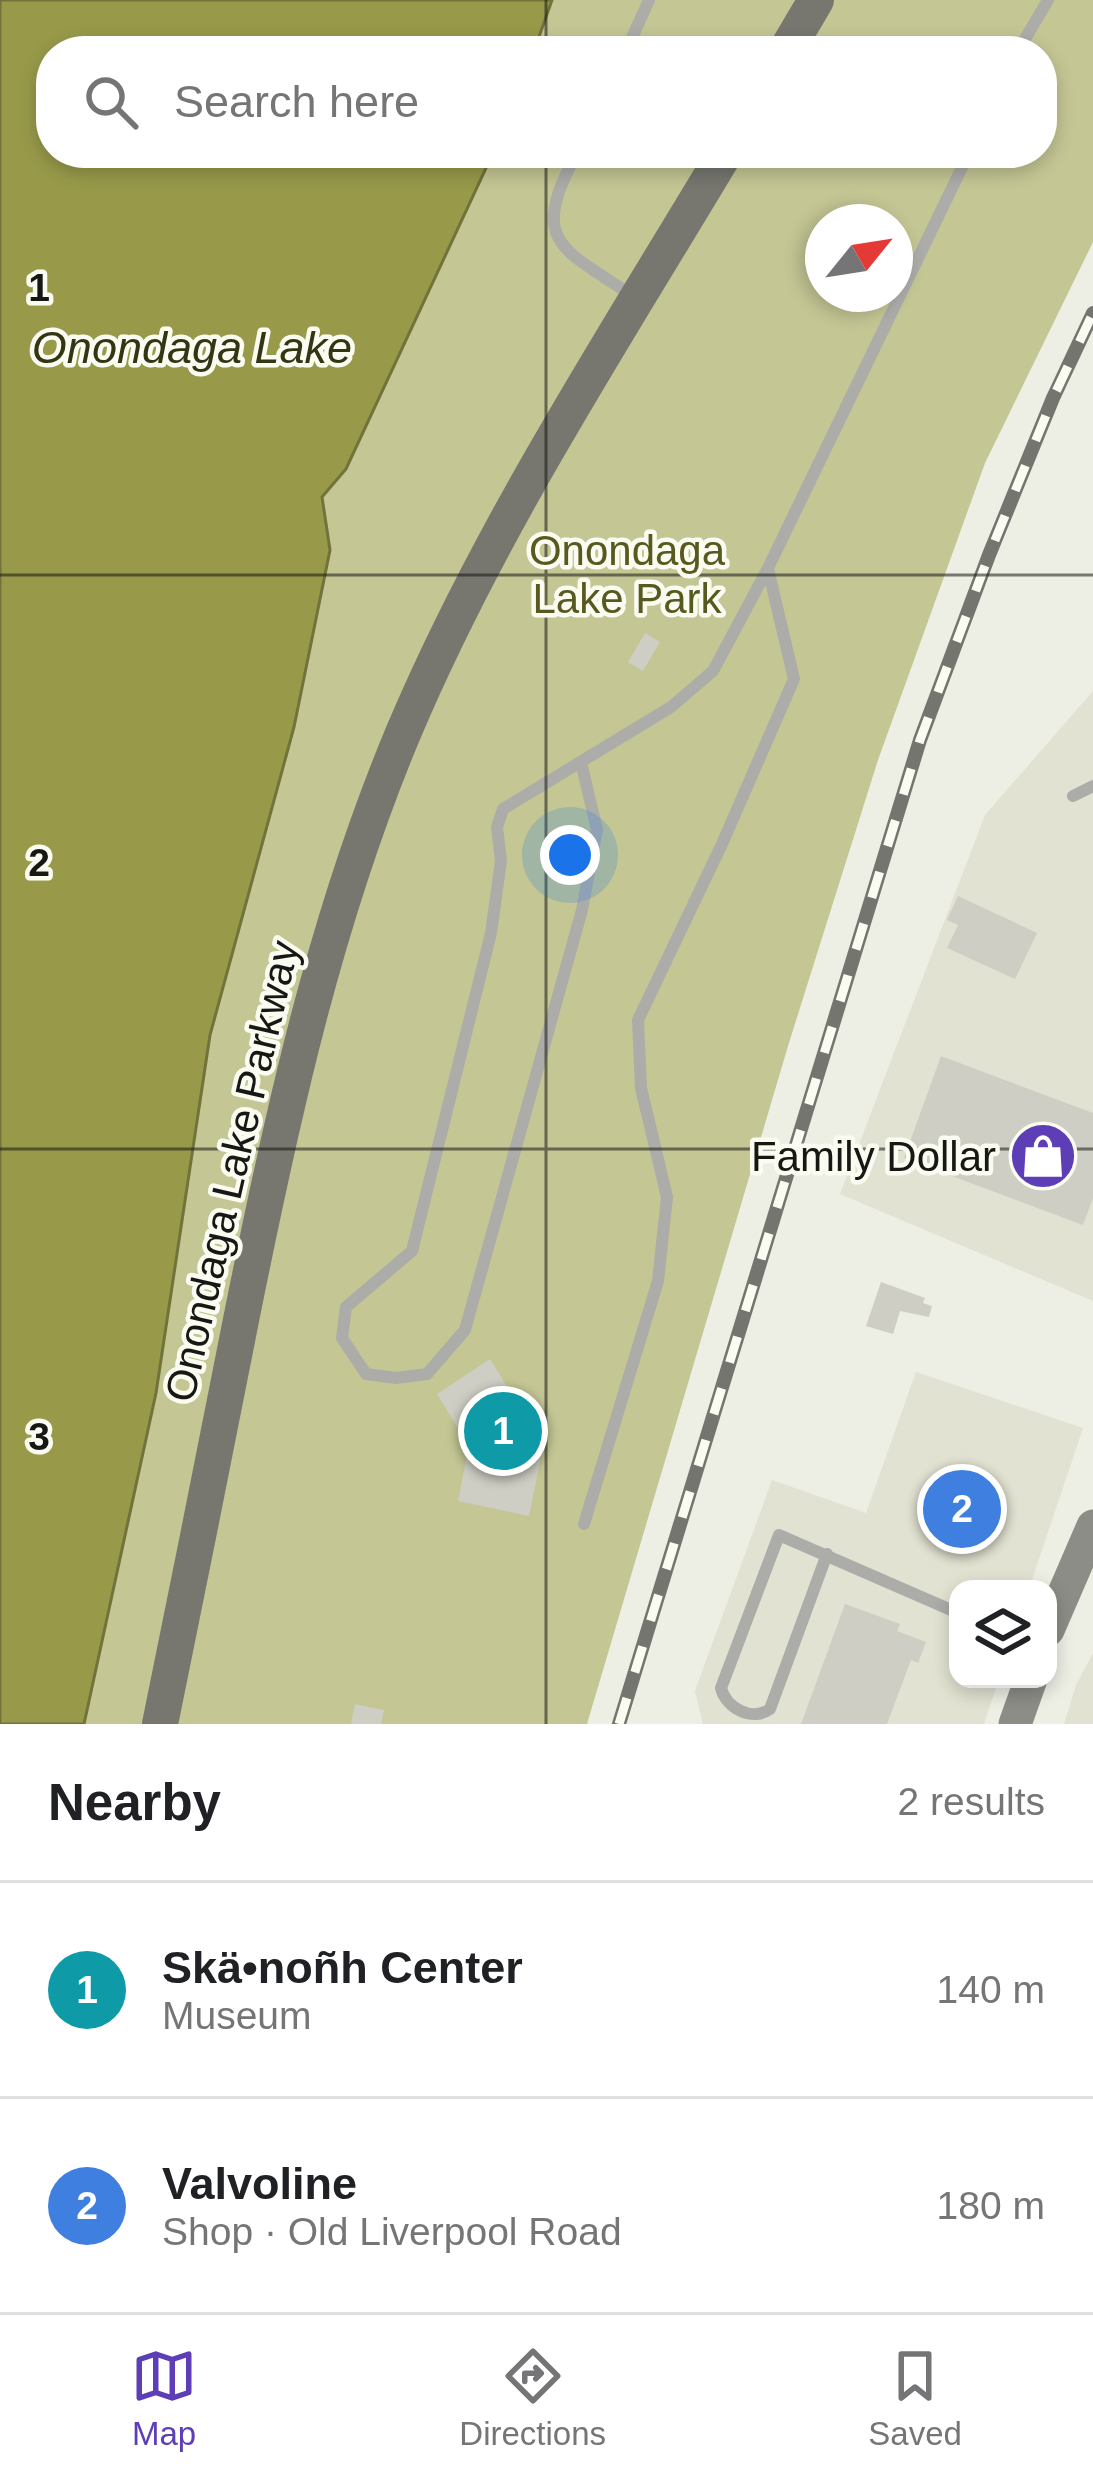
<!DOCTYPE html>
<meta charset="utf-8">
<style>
:root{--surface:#fff;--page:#f6f6f6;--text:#202124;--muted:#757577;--line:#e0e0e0;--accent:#5e3eb6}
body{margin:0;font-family:Helvetica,sans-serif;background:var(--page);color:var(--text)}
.controls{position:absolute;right:36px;bottom:36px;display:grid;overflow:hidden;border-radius:24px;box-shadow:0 6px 18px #0003}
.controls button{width:108px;height:108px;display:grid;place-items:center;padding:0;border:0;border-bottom:3px solid var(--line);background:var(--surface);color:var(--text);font:60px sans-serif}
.compass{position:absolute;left:805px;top:204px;width:108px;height:108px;border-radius:50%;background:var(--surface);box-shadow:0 6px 18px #0003;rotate:60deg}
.you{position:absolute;left:570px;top:855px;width:42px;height:42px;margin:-30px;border:9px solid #fff;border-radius:50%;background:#1a73e8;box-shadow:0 0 0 18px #1a73e833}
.badge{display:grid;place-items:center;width:78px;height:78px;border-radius:50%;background:var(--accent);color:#fff;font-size:39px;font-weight:700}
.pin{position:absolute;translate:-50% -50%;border:6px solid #fff;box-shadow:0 3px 12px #0006}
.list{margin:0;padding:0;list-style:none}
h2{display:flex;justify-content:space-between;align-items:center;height:156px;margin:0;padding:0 48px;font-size:51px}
h2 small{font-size:39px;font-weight:400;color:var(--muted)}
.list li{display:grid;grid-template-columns:78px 1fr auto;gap:36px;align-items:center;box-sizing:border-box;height:216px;padding:0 48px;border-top:3px solid var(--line)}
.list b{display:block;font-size:45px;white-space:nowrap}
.list p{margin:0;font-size:39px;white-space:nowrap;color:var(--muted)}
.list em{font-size:39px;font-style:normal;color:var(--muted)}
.icon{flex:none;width:66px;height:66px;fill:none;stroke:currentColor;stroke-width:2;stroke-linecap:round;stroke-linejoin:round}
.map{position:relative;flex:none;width:1093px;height:1724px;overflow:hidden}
.search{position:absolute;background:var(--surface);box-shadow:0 6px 18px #0003;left:36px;right:36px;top:36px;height:132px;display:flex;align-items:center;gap:30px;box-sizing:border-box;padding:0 42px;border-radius:48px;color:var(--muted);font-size:45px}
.sheet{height:588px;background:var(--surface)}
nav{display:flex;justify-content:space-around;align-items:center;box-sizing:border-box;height:168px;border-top:3px solid var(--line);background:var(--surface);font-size:33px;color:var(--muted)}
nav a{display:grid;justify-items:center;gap:6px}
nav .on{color:var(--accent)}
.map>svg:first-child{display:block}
.built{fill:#e1e2d1}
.green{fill:#c4c694;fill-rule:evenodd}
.water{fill:#989a4a;stroke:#71733a;stroke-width:3}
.building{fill:#cecec5}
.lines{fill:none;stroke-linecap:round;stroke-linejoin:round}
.service{stroke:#acada9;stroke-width:12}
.secondary{stroke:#8d8d87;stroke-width:33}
.primary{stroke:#777770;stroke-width:36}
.rail-casing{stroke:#75756f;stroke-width:14}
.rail{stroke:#fafbf1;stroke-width:9;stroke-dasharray:27;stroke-linecap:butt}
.grid{fill:none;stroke:#171714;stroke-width:3;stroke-opacity:0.55}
.labels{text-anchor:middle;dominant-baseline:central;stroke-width:9;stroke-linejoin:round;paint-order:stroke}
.park-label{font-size:42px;fill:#58591e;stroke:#fafbf1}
.poi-label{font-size:42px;fill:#171714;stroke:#fafbf1;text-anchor:end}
.street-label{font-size:42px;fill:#171714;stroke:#fafbf1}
.water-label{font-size:45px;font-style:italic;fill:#343512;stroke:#fafbf1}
.grid-label{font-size:39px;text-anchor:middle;font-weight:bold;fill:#171714;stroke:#fafbf1;stroke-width:9;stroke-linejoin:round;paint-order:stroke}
</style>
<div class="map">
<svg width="1093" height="1724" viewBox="0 0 1093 1724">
<rect width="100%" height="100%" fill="#edeee4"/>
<path class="built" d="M 1093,691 L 1093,1301 L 840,1194 L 985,815 Z
M 916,1372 L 1083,1428 L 1029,1589 L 958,1589 L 958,1679 L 999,1679 L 984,1724 L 703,1724 L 695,1691 L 772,1480 L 866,1513 Z
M 1093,1653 L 1093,1724 L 1064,1724 L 1076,1685 Z"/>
<path class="green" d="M 552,0 L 1093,0 L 1093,242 L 985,463 L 878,760 L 788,1046 L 587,1724 L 84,1724 L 156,1393 L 210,1035 L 294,727 L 330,550 L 322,497 L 346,468 L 493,153 L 1042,153 L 1042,51 L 534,51 ZM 823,222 L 895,222 L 895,294 L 823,294 Z"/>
<path class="water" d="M 0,0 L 552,0 L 534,51 L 51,51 L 51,153 L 493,153 L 346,469 L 322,497 L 330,550 L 294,727 L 210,1035 L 156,1393 L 84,1724 L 0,1724 Z"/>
<path class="building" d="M 645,633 L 660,642 L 643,671 L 628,662 Z
M 958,896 L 1037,933 L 1015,979 L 947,948 L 958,925 L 947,920 Z
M 941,1056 L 1093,1113 L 1093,1198 L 1083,1225 L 904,1158 Z
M 881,1282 L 925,1298 L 923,1303 L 932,1306 L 929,1317 L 900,1311 L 893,1334 L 866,1326 Z
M 490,1359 L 522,1411 L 549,1417 L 529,1516 L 458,1501 L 469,1446 L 437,1394 Z
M 953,1473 L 996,1523 L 970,1545 L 927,1495 Z
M 845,1604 L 900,1624 L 897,1631 L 926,1642 L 918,1663 L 911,1660 L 887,1724 L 801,1724 Z
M 355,1704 L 384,1710 L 381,1724 L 351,1724 Z"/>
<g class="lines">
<path class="service" d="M 626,51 L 649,0
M 1018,51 L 1048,0
M 577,153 C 527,244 563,248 634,297
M 581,762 L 597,830 L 582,910 L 465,1330 L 427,1374 L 396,1378 L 366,1374 L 342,1338 L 346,1307 L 412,1251 L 491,933 L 501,861 L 497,827 L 503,809 L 671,707 L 713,671 L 768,568 L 969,153
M 1073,796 L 1093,786
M 584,1524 L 658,1281 L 667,1197 L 641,1088 L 638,1020 L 722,844 L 794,679 L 768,569
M 827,1554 L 770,1709 C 752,1722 726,1708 721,1688 L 779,1535 L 958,1613"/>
<path class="secondary" d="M 1048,1630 L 1093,1526
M 1015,1724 L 1031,1679"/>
<path class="primary" d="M 786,51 L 816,0
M 160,1724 C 188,1588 215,1451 242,1315 C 282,1116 325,919 404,731 C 490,528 612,342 725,153"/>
<defs>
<path id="rail" d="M 619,1724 L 920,740 L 989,555 L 1053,398 L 1093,313"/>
</defs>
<use href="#rail" class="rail-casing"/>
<use href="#rail" class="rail"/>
</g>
<path class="grid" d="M 546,0 L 546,51M 546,153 L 546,1724M 0,575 L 1093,575M 0,1149 L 1093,1149"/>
<defs>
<symbol id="shop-disc" viewBox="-11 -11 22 22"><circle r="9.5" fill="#5e3eb6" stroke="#fafbf1"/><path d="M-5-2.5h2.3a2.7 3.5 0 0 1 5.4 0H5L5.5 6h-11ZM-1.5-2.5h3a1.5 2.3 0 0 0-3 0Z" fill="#fff"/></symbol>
</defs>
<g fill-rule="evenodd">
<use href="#shop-disc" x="1005" y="1118" width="76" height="76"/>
</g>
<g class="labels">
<g class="park-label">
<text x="627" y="550">Onondaga<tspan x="627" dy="48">Lake Park</tspan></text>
</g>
<g class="poi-label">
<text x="996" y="1156">Family Dollar</text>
</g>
<g class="street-label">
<text transform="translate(232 1171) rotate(-77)">Onondaga Lake Parkway</text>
</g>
<g class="water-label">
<text x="192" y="347">Onondaga Lake</text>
</g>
</g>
<g class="grid-label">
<text x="39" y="301">1</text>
<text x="39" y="876">2</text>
<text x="39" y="1450">3</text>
</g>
</svg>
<div class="controls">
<button><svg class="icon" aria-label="layers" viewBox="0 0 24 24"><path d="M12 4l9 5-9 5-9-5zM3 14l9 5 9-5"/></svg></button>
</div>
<svg class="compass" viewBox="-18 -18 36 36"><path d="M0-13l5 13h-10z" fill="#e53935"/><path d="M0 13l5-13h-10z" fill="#757577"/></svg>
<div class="you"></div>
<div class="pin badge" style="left:503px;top:1431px;background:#0f9aa8">1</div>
<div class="pin badge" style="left:962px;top:1509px;background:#3f7fe0">2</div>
<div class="search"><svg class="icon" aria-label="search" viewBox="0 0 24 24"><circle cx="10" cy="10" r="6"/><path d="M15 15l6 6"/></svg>Search here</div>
</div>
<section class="sheet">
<h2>Nearby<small>2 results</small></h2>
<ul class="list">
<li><span class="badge" style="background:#0f9aa8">1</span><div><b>Skä•noñh Center</b><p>Museum</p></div><em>140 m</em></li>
<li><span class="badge" style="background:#3f7fe0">2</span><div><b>Valvoline</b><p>Shop · Old Liverpool Road</p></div><em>180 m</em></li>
</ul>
</section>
<nav>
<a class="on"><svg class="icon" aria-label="map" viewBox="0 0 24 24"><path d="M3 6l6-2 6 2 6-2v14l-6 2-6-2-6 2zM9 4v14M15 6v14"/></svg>Map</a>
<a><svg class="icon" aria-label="directions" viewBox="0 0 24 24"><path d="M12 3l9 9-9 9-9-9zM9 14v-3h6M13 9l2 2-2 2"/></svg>Directions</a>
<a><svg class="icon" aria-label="saved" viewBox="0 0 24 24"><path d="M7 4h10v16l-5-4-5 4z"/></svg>Saved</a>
</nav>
